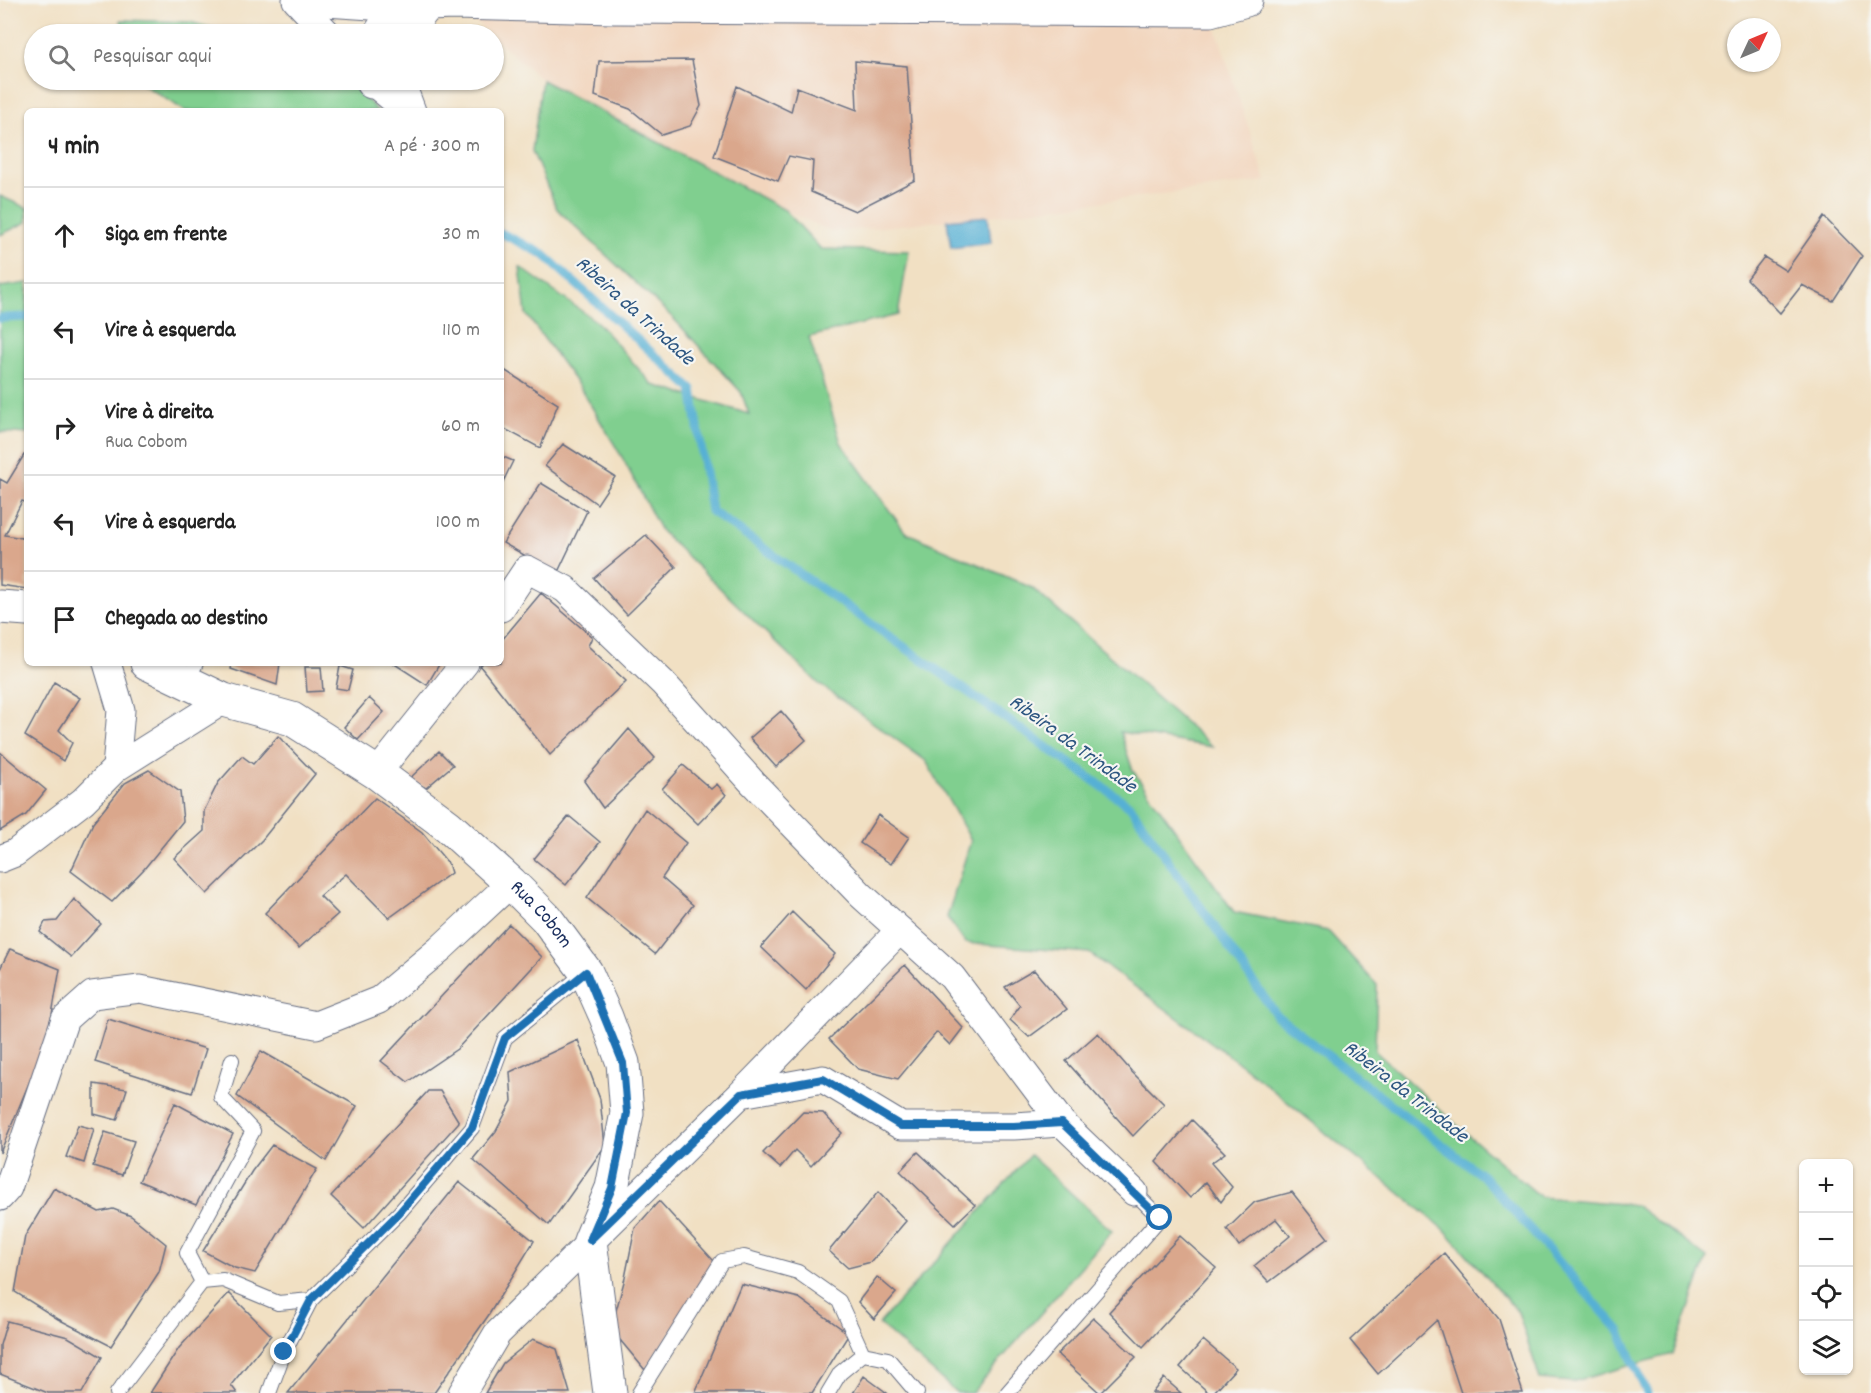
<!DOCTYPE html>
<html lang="pt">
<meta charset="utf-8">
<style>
:root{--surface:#fff;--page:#f2f2f2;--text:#222;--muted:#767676;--line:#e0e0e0}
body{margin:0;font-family:Dekko,sans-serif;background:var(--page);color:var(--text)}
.controls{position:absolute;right:18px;bottom:18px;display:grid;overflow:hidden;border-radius:9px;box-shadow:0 2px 4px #0004}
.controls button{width:54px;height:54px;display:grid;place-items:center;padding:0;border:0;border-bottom:2px solid var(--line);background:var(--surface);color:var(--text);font:30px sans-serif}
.compass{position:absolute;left:1727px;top:18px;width:54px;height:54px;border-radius:50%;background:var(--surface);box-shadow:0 2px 4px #0004;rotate:46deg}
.stop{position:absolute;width:18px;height:18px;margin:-14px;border:4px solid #1f6fb2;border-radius:50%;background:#fff}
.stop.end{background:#1f6fb2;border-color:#fff;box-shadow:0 2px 6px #0008}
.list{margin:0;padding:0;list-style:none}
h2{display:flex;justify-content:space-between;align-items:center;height:78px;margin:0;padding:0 24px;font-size:26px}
h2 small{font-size:20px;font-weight:400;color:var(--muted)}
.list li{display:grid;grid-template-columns:39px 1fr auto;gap:18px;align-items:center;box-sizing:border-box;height:96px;padding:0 24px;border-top:2px solid var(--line)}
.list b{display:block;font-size:22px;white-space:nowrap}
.list p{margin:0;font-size:20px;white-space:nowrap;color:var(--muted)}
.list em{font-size:20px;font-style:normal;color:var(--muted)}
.icon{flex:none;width:33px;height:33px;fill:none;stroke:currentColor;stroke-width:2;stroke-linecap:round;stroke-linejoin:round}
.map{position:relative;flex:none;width:1871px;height:1393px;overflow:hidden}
.search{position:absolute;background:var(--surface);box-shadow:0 2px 4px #0004;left:24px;top:24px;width:480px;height:66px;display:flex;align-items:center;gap:15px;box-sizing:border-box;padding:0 21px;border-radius:33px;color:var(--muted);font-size:22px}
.panel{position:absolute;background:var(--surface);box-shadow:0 2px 4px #0004;left:24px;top:108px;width:480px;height:558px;border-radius:9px}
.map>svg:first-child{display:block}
.built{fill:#f2d5bd}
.green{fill:#80cf8f;stroke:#4e7f76;stroke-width:1.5}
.water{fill:#57b0d4;stroke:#397099;stroke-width:1.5}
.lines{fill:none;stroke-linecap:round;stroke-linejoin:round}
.stream{stroke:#57b0d4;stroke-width:9}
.building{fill:#daa78c}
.service-casing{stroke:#666d81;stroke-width:16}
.minor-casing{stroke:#666d81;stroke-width:29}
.tertiary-casing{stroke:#666d81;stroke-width:35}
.primary-casing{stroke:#666d81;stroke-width:35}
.service{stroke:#fff;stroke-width:14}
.minor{stroke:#fff;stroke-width:27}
.tertiary{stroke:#fff;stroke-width:33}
.primary{stroke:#fff;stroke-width:33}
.route{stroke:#1f6fb2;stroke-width:8}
.labels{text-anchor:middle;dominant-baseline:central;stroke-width:4.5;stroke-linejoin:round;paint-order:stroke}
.street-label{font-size:20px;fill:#1b2f5e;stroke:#f6f6f2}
.water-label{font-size:21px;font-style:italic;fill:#2d5681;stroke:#f6f6f2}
</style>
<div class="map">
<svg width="1871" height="1393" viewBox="0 0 1871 1393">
<rect width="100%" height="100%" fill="#f6f6f2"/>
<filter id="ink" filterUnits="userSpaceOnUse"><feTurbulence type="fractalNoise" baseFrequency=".0167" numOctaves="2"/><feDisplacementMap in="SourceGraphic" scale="12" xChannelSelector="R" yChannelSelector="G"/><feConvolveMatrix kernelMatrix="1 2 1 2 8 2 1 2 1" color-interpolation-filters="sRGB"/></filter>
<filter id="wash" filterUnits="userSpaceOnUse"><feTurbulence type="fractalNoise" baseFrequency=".008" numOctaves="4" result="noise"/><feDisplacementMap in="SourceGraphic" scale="24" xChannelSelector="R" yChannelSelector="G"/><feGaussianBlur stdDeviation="1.35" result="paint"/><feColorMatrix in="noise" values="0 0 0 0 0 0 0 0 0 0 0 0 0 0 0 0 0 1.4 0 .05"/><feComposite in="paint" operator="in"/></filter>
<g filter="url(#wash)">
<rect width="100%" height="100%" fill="#f1e0c3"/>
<path class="built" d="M 454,3 L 1210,10 L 1266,181 L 988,216 L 833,232 L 592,123 L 494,38 L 494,34 L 490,34 Z"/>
<path class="green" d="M 121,20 L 190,22 L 233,34 L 123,34 Z
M 136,80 L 347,80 L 378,111 L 185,111 Z
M 542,80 L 785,210 L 821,249 L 909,251 L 898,315 L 809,337 L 841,443 L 905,532 L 1032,588 L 1213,747 L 1120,732 L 1133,771 L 1234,912 L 1328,931 L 1377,985 L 1375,1051 L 1460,1128 L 1541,1197 L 1635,1205 L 1707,1258 L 1673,1354 L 1571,1382 L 1540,1379 L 1518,1312 L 1444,1229 L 1242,1065 L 1089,953 L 965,943 L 947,917 L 971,840 L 926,761 L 819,684 L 661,531 L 622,457 L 581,389 L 526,314 L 520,267 L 597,322 L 653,385 L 749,414 L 741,392 L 673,318 L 557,209 L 532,151 Z
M 0,196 L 27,208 L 27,222 L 0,235 Z
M 27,283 L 27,434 L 0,432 L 0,287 Z
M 1030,1155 L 1112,1231 L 972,1393 L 957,1393 L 879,1324 Z"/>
<path class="water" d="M 988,216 L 991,243 L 951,248 L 947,220 Z"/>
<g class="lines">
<path class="stream" d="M 501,233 L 543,254 L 692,389 L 711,511 L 1130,806 L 1277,1016 L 1485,1178 L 1619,1330 L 1647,1393
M 0,318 L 27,317"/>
</g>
<g id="blocks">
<path class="building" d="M 692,60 L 701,106 L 690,126 L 662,135 L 630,109 L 595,96 L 599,61 Z
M 855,61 L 907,66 L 915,180 L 855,211 L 811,192 L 813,161 L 789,156 L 778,181 L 714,156 L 737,86 L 791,112 L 797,87 L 857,110 Z
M 1824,217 L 1862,256 L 1833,301 L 1802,285 L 1780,313 L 1747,279 L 1764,257 L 1786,271 Z
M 501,368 L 558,404 L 540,448 L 501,427 Z
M 563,444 L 615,477 L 597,504 L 545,466 Z
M 24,455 L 27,456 L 27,503 L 22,501 L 5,535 L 27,539 L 27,589 L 0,585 L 0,479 L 7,483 Z
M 501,456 L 513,461 L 501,486 Z
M 541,483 L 587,511 L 557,574 L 503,543 Z
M 646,535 L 676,567 L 627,615 L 594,578 Z
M 541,593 L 592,637 L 588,646 L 626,681 L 550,755 L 480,666 L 483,663 L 501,663 L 501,641 Z
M 232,663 L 280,663 L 277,685 L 231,669 Z
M 393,663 L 440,663 L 427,685 Z
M 340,666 L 353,670 L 348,690 L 336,688 Z
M 305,667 L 321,667 L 323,691 L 307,692 Z
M 54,682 L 80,698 L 59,730 L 72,743 L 63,761 L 25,736 Z
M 369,698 L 384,712 L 358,740 L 344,727 Z
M 781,711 L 806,740 L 776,767 L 750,738 Z
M 629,729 L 655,758 L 603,808 L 584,781 Z
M 278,736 L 315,774 L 262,840 L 207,894 L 174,858 L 204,831 L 204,811 L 218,783 L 242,756 L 253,764 Z
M 439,751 L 453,765 L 426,788 L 409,779 Z
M 0,752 L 46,790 L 26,815 L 0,831 Z
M 683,765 L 711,789 L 717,784 L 726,795 L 698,824 L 662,789 Z
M 149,770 L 180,792 L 183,821 L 144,869 L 112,902 L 71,871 L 93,823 L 125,783 Z
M 375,798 L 422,832 L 448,863 L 451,873 L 389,918 L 346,874 L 320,896 L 338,914 L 299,948 L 265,913 Z
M 645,809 L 686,843 L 662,878 L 693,905 L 655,954 L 587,898 Z
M 878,815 L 909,837 L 891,864 L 860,843 Z
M 569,816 L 600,842 L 566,885 L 534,859 Z
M 74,899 L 101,924 L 71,957 L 40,932 L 45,922 L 57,921 Z
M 792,912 L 835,954 L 806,990 L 761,947 Z
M 509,924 L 542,957 L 457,1049 L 408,1082 L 381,1061 Z
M 10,949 L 60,969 L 48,1037 L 0,1153 L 0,969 Z
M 905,965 L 963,1028 L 950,1045 L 937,1032 L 898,1079 L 858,1069 L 829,1039 Z
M 1034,970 L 1067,1009 L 1029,1037 L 1010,1020 L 1020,1006 L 1005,987 Z
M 108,1019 L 206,1049 L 192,1093 L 95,1062 Z
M 1098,1033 L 1132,1072 L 1164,1104 L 1133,1136 L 1066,1061 Z
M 578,1040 L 600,1099 L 605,1146 L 549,1225 L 473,1159 L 496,1131 L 512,1101 L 510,1072 Z
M 261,1051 L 357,1106 L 326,1161 L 237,1096 Z
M 94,1084 L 127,1089 L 117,1120 L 94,1114 Z
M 428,1091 L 440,1091 L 459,1122 L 364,1228 L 331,1196 Z
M 175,1103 L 233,1134 L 196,1205 L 139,1181 Z
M 803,1112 L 823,1113 L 842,1133 L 811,1166 L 795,1150 L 780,1168 L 763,1153 Z
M 1192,1120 L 1225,1153 L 1211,1163 L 1232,1187 L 1221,1202 L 1206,1182 L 1190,1198 L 1156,1162 Z
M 78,1125 L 94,1129 L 84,1163 L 66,1157 Z
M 105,1132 L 134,1141 L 122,1175 L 93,1166 Z
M 272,1145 L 317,1169 L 255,1273 L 235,1268 L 203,1251 L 252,1171 Z
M 918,1152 L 975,1205 L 955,1224 L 900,1171 Z
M 459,1182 L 534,1241 L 488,1316 L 434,1393 L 288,1393 Z
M 54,1188 L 99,1212 L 113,1209 L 131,1216 L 166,1244 L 159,1272 L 111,1346 L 58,1319 L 15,1292 L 25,1236 Z
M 878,1192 L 906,1221 L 871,1262 L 848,1268 L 829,1251 Z
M 1292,1192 L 1328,1238 L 1269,1282 L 1254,1266 L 1290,1236 L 1276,1219 L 1239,1246 L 1227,1229 L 1255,1202 Z
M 659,1201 L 714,1261 L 693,1302 L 645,1370 L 611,1329 L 625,1278 L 635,1228 Z
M 1180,1236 L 1216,1268 L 1143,1347 L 1109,1312 Z
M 1444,1253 L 1499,1319 L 1523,1393 L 1461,1393 L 1437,1320 L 1378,1374 L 1350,1340 Z
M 877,1277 L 896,1293 L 874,1319 L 858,1302 Z
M 741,1284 L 799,1298 L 849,1334 L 812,1393 L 695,1393 Z
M 229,1293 L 271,1335 L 231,1385 L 237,1393 L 150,1393 L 179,1348 Z
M 1093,1318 L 1136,1357 L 1100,1393 L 1057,1354 Z
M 7,1321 L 68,1337 L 102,1357 L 82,1393 L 48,1393 L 0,1374 L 0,1345 Z
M 533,1339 L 557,1349 L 570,1393 L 485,1393 L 503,1363 Z
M 1203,1340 L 1236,1368 L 1213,1393 L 1209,1393 L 1180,1367 Z
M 864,1376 L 887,1393 L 853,1393 Z
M 1164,1378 L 1181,1393 L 1152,1393 Z"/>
</g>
</g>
<g filter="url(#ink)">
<use href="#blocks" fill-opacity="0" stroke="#666d81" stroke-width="1.5"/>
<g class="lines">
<defs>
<path id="service" d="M 187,682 L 196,663
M 202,1282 L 187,1253 L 253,1131 L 221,1097 L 232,1060
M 117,1393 L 202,1282 L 223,1280 L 278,1303 L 311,1300 L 399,1213 L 472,1128 L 505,1038 L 586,972
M 269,1393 L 284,1352 L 311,1300
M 639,1393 L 722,1261 L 744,1257 L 798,1272 L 839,1301 L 863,1354
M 828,1393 L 840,1373 L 863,1354 L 888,1359 L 917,1393
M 1007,1393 L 1160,1218 L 1134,1192"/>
<path id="minor" d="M 296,0 L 328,34
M 408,34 L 431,4
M 370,80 L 407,111
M 402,80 L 406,95 L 412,111
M 501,608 L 527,569 L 565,589 L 663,683 L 753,783 L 861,895 L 952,977 L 1062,1123
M 107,663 L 121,710 L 116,768
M 377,773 L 465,663
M 0,859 L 15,853 L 83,801 L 116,768 L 224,700
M 741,1094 L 900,930
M 0,1197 L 8,1188 L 65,1019 L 92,995 L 140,989 L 316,1025 L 379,1000 L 440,949 L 511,883
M 462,1393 L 497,1334 L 741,1094 L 823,1079 L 901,1126 L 1014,1126 L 1062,1123 L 1134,1192"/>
<g id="tertiary">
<path d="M 0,607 L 27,609"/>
<path id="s1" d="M 147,663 L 224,700 L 292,719 L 377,773 L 448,826 L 511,883 L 546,918 L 586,972 L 606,1017 L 623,1063 L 627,1113 L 612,1188 L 590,1241 L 610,1393"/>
</g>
<path id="primary" d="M 326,0 L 402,5 L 454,3 L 614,7 L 1210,10 L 1246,0
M 380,34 L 389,20 L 402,5
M 372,80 L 372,82"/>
</defs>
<use href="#service" class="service-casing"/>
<use href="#minor" class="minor-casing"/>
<use href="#tertiary" class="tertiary-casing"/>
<use href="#primary" class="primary-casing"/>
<use href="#service" class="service"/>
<use href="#minor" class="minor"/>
<use href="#tertiary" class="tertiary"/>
<use href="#primary" class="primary"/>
</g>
</g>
<g class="lines" filter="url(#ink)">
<path class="route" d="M 284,1352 L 311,1300 L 399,1213 L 472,1128 L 505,1038 L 586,972 L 623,1063 L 627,1113 L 612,1188 L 590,1240 L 741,1094 L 823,1079 L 901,1126 L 1014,1126 L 1062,1123 L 1160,1218"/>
</g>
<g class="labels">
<g class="street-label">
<text stroke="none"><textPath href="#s1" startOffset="474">Rua Cobom</textPath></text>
</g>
<g class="water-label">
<text transform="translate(634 312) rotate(42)">Ribeira da Trindade</text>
<text transform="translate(1072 745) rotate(36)">Ribeira da Trindade</text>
<text transform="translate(1405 1093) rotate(38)">Ribeira da Trindade</text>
</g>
</g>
</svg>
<div class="controls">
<button>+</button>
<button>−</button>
<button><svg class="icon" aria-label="locate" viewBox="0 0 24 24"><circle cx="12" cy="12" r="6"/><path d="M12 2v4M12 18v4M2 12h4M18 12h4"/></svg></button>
<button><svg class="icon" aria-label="layers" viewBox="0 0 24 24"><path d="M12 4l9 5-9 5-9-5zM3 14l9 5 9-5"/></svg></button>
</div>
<svg class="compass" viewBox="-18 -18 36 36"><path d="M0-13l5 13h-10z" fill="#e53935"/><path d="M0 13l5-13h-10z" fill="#767676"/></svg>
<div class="stop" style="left:1160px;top:1218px"></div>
<div class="stop end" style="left:284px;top:1352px"></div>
<div class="search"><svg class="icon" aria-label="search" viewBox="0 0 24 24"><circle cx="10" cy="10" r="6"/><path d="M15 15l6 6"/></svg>Pesquisar aqui</div>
<section class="panel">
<h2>4 min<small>A pé · 300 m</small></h2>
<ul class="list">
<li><svg class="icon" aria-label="ahead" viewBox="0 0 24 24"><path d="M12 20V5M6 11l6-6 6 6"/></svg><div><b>Siga em frente</b></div><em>30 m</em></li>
<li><svg class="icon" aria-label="left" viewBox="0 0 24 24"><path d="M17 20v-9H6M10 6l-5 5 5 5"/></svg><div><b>Vire à esquerda</b></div><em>110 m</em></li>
<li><svg class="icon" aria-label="right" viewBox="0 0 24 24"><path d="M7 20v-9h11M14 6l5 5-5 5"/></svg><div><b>Vire à direita</b><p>Rua Cobom</p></div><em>60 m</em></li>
<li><svg class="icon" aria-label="left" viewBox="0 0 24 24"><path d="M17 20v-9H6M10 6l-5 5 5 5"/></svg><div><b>Vire à esquerda</b></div><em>100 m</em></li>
<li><svg class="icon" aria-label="arrive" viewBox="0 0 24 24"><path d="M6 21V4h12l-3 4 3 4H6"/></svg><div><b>Chegada ao destino</b></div></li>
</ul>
</section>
</div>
